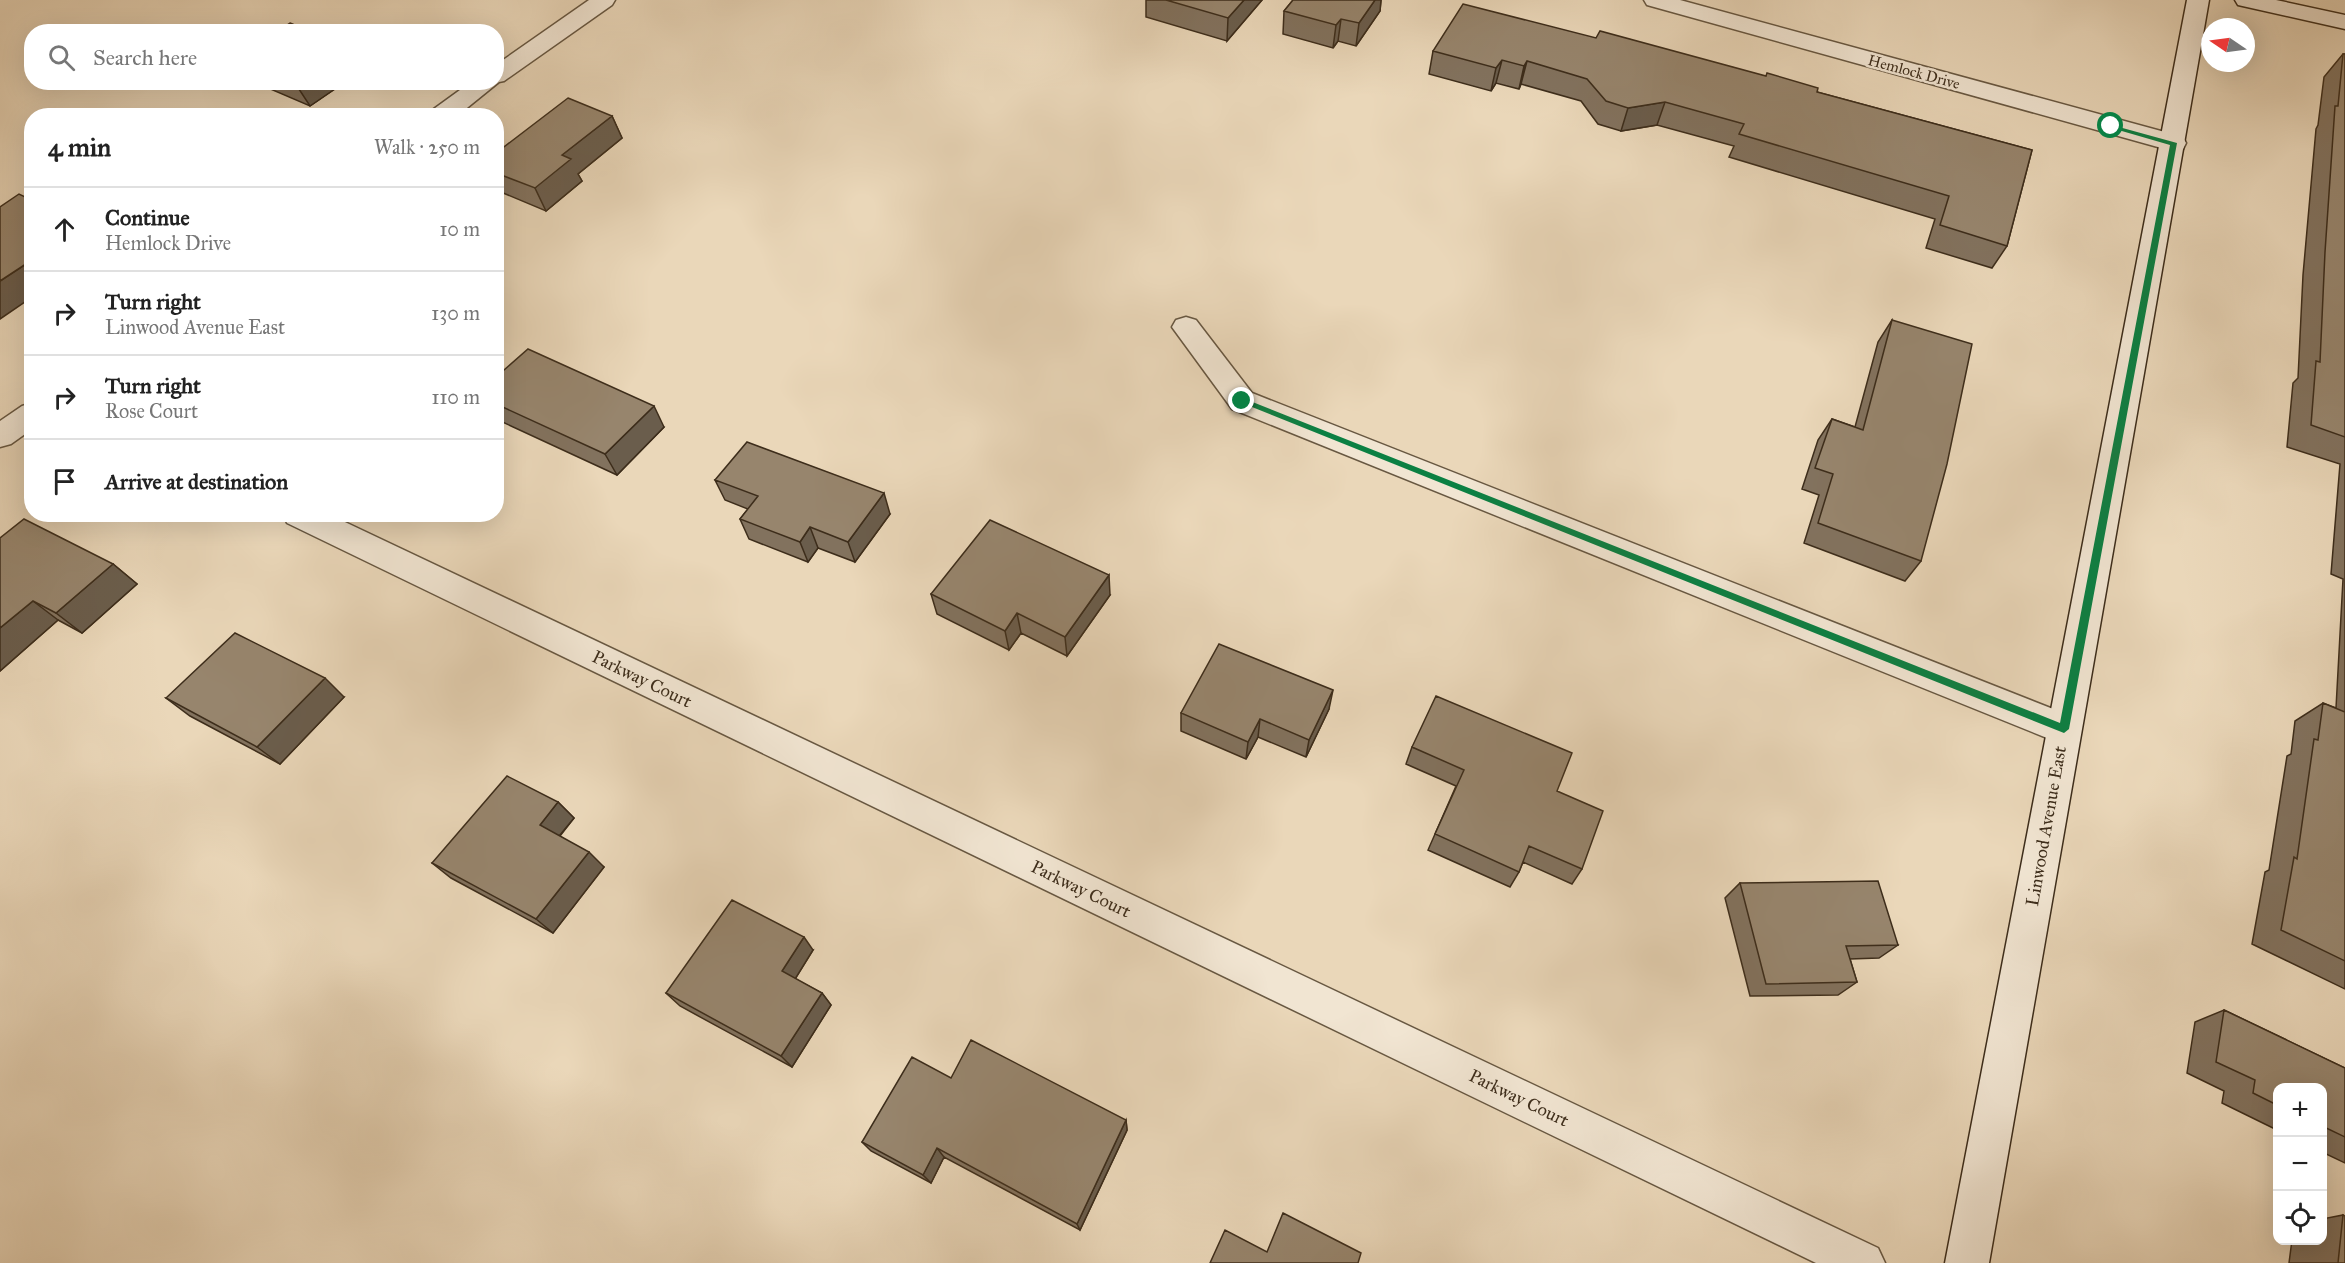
<!DOCTYPE html>
<meta charset="utf-8">
<style>
:root{--surface:#fff;--page:#f2f2f2;--text:#222;--muted:#767676;--line:#e0e0e0}
body{margin:0;font-family:"IM FELL Great Primer",serif;background:var(--page);color:var(--text)}
.controls{position:absolute;right:18px;bottom:18px;display:grid;overflow:hidden;border-radius:12px;box-shadow:0 6px 24px #0002}
.controls button{width:54px;height:54px;display:grid;place-items:center;padding:0;border:0;border-bottom:2px solid var(--line);background:var(--surface);color:var(--text);font:30px sans-serif}
.compass{position:absolute;left:2201px;top:18px;width:54px;height:54px;border-radius:50%;background:var(--surface);box-shadow:0 6px 24px #0002;rotate:283deg}
.stop{position:absolute;width:18px;height:18px;margin:-14px;border:4px solid #0b8043;border-radius:50%;background:#fff}
.stop.end{background:#0b8043;border-color:#fff;box-shadow:0 2px 6px #0008}
.list{margin:0;padding:0;list-style:none}
h2{display:flex;justify-content:space-between;align-items:center;height:78px;margin:0;padding:0 24px;font-size:26px}
h2 small{font-size:20px;font-weight:400;color:var(--muted)}
.list li{display:grid;grid-template-columns:39px 1fr auto;gap:18px;align-items:center;box-sizing:border-box;height:84px;padding:0 24px;border-top:2px solid var(--line)}
.list b{display:block;font-size:22px;white-space:nowrap}
.list p{margin:0;font-size:20px;white-space:nowrap;color:var(--muted)}
.list em{font-size:20px;font-style:normal;color:var(--muted)}
.icon{flex:none;width:33px;height:33px;fill:none;stroke:currentColor;stroke-width:2;stroke-linecap:round;stroke-linejoin:round}
.map{position:relative;flex:none;width:2345px;height:1263px;overflow:hidden}
.search{position:absolute;background:var(--surface);box-shadow:0 6px 24px #0002;left:24px;top:24px;width:480px;height:66px;display:flex;align-items:center;gap:15px;box-sizing:border-box;padding:0 21px;border-radius:24px;color:var(--muted);font-size:22px}
.panel{position:absolute;background:var(--surface);box-shadow:0 6px 24px #0002;left:24px;top:108px;width:480px;height:414px;border-radius:24px}
.map>svg:first-child{display:block}
.lines{fill:none;stroke-linecap:round;stroke-linejoin:round}
.street-casing{stroke:#685842;stroke-width:3}
.secondary-casing{stroke:#3d2d1b;stroke-width:3}
.street{fill:#f1e5d2;fill-rule:evenodd}
.secondary{fill:#f1e5d2;fill-rule:evenodd}
.wall{fill:#82725e;stroke:#3d2d1b;stroke-width:1.5}
.shaded-wall{fill:#6a5d4c;stroke:#3d2d1b;stroke-width:1.5}
.building{fill:#97856d;stroke:#3d2d1b;stroke-width:1.5}
.route{fill:#0b8043}
.labels{text-anchor:middle;dominant-baseline:central;stroke-width:5;stroke-linejoin:round;paint-order:stroke}
.far-street-label{font-size:15px;fill:#3d2d1b;stroke:#f1e5d2}
.street-label{font-size:18px;fill:#3d2d1b;stroke:#f1e5d2}
</style>
<div class="map">
<svg width="2345" height="1263" viewBox="0 0 2345 1263">
<rect width="100%" height="100%" fill="#ead7b9"/>
<filter id="stains"><feTurbulence type="fractalNoise" baseFrequency=".00333" numOctaves="4"/><feColorMatrix values="0 0 0 0 .2 0 0 0 0 .09 0 0 0 0 .02 0 0 0 .5 -.17"/></filter>
<radialGradient id="worn" r=".72"><stop offset=".6" stop-color="#630" stop-opacity="0"/><stop offset="1" stop-color="#630" stop-opacity=".3"/></radialGradient>
<g class="lines">
<defs>
<path id="street" d="M 589,0 L 615,0 L 612,5 L 504,81 L 499,82 L 457,116 L 428,116 L 431,111 L 471,82 L 496,82 L 496,65 Z
M 1644,0 L 1680,0 L 2183,137 L 2186,143 L 2183,149 L 2174,151 L 2165,149 L 1647,5 Z
M 1186,317 L 1196,320 L 1252,393 L 2076,718 L 2081,729 L 2076,740 L 2064,744 L 2052,740 L 1232,409 L 1172,327 L 1176,320 Z
M 32,403 L 32,429 L 11,444 L 0,447 L 0,421 L 22,406 Z
M 283,514 L 328,514 L 1878,1248 L 1885,1263 L 1816,1263 L 287,523 Z"/>
<path id="secondary" d="M 2187,0 L 2209,0 L 1989,1263 L 1945,1263 Z
M 2235,0 L 2276,0 L 2345,15 L 2345,29 L 2238,5 Z"/>
</defs>
<use href="#street" class="street-casing"/>
<use href="#secondary" class="secondary-casing"/>
<use href="#street" class="street"/>
<use href="#secondary" class="secondary"/>
</g>
<path class="wall" d="M 1146,0 L 1262,0 L 1227,41 L 1146,17 Z
M 1293,0 L 1381,0 L 1380,11 L 1356,46 L 1338,41 L 1333,48 L 1283,34 L 1284,11 Z
M 1596,38 L 1817,92 L 2032,150 L 2007,246 L 1992,268 L 1926,248 L 1935,219 L 1729,157 L 1734,146 L 1657,125 L 1621,131 L 1598,124 L 1581,101 L 1521,84 L 1519,89 L 1496,83 L 1491,91 L 1429,74 L 1433,51 Z
M 2343,54 L 2345,54 L 2345,989 L 2252,944 L 2265,872 L 2269,870 L 2287,756 L 2291,754 L 2295,721 L 2323,703 L 2336,708 L 2343,579 L 2331,574 L 2340,464 L 2287,447 L 2293,383 L 2298,378 L 2303,275 L 2316,129 L 2318,125 L 2324,77 Z
M 254,82 L 345,82 L 310,106 Z
M 612,116 L 622,138 L 578,174 L 582,181 L 546,211 L 496,190 L 496,153 Z
M 1892,320 L 1921,561 L 1905,581 L 1804,543 L 1819,495 L 1802,489 L 1818,440 L 1832,419 L 1855,427 L 1878,342 Z
M 496,377 L 664,427 L 617,475 L 496,419 Z
M 715,480 L 890,514 L 855,562 L 818,548 L 808,562 L 749,539 L 740,519 L 748,509 L 725,500 Z
M 0,538 L 113,564 L 137,584 L 82,633 L 58,620 L 0,671 Z
M 931,594 L 1110,595 L 1067,656 L 1021,633 L 1009,650 L 937,614 Z
M 344,697 L 280,764 L 190,716 L 166,698 Z
M 1329,709 L 1306,757 L 1258,737 L 1246,759 L 1181,731 L 1181,713 Z
M 1412,747 L 1557,791 L 1582,869 L 1572,884 L 1523,862 L 1519,872 L 1510,887 L 1428,850 L 1456,786 L 1406,764 Z
M 558,802 L 574,818 L 560,836 L 604,867 L 553,933 L 451,878 L 432,863 Z
M 1740,883 L 1898,945 L 1879,958 L 1850,959 L 1857,982 L 1838,995 L 1750,996 L 1725,898 Z
M 813,950 L 795,979 L 822,993 L 831,1005 L 792,1067 L 680,1006 L 666,993 Z
M 2224,1010 L 2345,1068 L 2345,1163 L 2322,1152 L 2322,1088 L 2277,1088 L 2277,1130 L 2222,1103 L 2224,1091 L 2187,1073 L 2195,1022 Z
M 951,1078 L 1126,1120 L 1127,1130 L 1080,1230 L 944,1157 L 931,1183 L 871,1151 L 862,1142 Z
M 2343,1215 L 2345,1263 L 2289,1263 L 2292,1240 L 2322,1240 L 2322,1219 Z"/>
<path class="shaded-wall" d="M 1244,0 L 1262,0 L 1227,41 L 1228,18 Z
M 1375,0 L 1381,0 L 1380,11 L 1356,46 L 1359,23 Z
M 1341,19 L 1338,41 L 1333,48 L 1336,25 Z
M 1502,60 L 1496,83 L 1491,91 L 1496,68 Z
M 1527,61 L 1521,84 L 1519,89 L 1524,66 Z
M 296,82 L 345,82 L 310,106 L 295,83 Z
M 1665,102 L 1657,125 L 1621,131 L 1628,108 Z
M 612,116 L 622,138 L 578,174 L 582,181 L 546,211 L 535,188 L 562,155 Z
M 32,260 L 32,297 L 0,319 L 0,281 Z
M 654,406 L 664,427 L 617,475 L 605,454 Z
M 884,493 L 890,514 L 855,562 L 848,542 Z
M 810,527 L 818,548 L 808,562 L 800,542 Z
M 113,564 L 137,584 L 82,633 L 56,613 Z
M 1109,575 L 1110,595 L 1067,656 L 1065,637 Z
M 33,601 L 58,620 L 0,671 L 0,628 Z
M 1017,613 L 1021,633 L 1009,650 L 1005,631 Z
M 325,678 L 344,697 L 280,764 L 257,747 Z
M 1333,690 L 1329,709 L 1306,757 L 1309,740 Z
M 1260,719 L 1258,737 L 1246,759 L 1248,742 Z
M 558,802 L 574,818 L 555,841 L 540,825 Z
M 589,852 L 604,867 L 553,933 L 536,919 Z
M 804,937 L 813,950 L 792,984 L 782,971 Z
M 822,993 L 831,1005 L 792,1067 L 781,1056 Z
M 1126,1120 L 1127,1130 L 1080,1230 L 1077,1224 Z
M 937,1148 L 944,1157 L 931,1183 L 923,1175 Z"/>
<path class="building" d="M 1166,0 L 1244,0 L 1228,18 Z
M 1293,0 L 1375,0 L 1359,23 L 1341,19 L 1336,25 L 1284,11 Z
M 1463,4 L 1596,38 L 1600,31 L 1766,76 L 1767,73 L 1818,88 L 1817,92 L 2032,150 L 2007,246 L 1940,225 L 1949,196 L 1739,134 L 1744,124 L 1665,102 L 1628,108 L 1606,101 L 1587,79 L 1527,61 L 1524,66 L 1502,60 L 1496,68 L 1433,51 Z
M 290,23 L 311,32 L 277,32 Z
M 2343,54 L 2345,54 L 2345,437 L 2311,425 L 2316,361 L 2320,362 L 2325,252 L 2335,106 L 2338,106 Z
M 568,98 L 612,116 L 562,155 L 571,159 L 535,188 L 496,173 L 496,153 Z
M 32,193 L 32,260 L 0,281 L 0,207 L 19,194 L 25,197 Z
M 1892,320 L 1972,344 L 1947,464 L 1921,561 L 1818,523 L 1833,474 L 1815,468 L 1832,419 L 1863,430 Z
M 528,349 L 654,406 L 605,454 L 496,404 L 496,377 Z
M 747,442 L 884,493 L 848,542 L 810,527 L 800,542 L 740,519 L 758,496 L 715,480 Z
M 24,519 L 113,564 L 56,613 L 33,601 L 0,628 L 0,538 Z
M 990,520 L 1109,575 L 1065,637 L 1017,613 L 1005,631 L 931,594 Z
M 235,633 L 325,678 L 257,747 L 166,698 Z
M 1219,644 L 1333,690 L 1309,740 L 1260,719 L 1248,742 L 1181,713 Z
M 1436,696 L 1572,753 L 1557,791 L 1603,811 L 1582,869 L 1529,846 L 1519,872 L 1435,834 L 1464,770 L 1412,747 Z
M 2323,703 L 2345,712 L 2345,961 L 2281,930 L 2294,857 L 2297,859 L 2314,739 L 2318,740 Z
M 507,776 L 558,802 L 540,825 L 589,852 L 536,919 L 432,863 Z
M 1878,881 L 1898,945 L 1846,946 L 1857,982 L 1766,984 L 1740,883 Z
M 732,900 L 804,937 L 782,971 L 822,993 L 781,1056 L 666,993 Z
M 2224,1010 L 2345,1068 L 2345,1137 L 2322,1126 L 2322,1088 L 2277,1088 L 2277,1105 L 2253,1093 L 2255,1080 L 2216,1062 Z
M 971,1040 L 1126,1120 L 1077,1224 L 937,1148 L 923,1175 L 862,1142 L 912,1057 L 951,1078 Z
M 1283,1213 L 1361,1253 L 1358,1263 L 1210,1263 L 1225,1230 L 1267,1252 Z
M 2343,1215 L 2345,1216 L 2345,1263 L 2338,1263 Z"/>
<path class="route" d="M 2108,124 L 2177,143 L 2069,729 L 2064,733 L 1237,401 L 1245,399 L 2060,723 L 2170,145 L 2108,127 Z"/>
<g class="labels">
<g class="far-street-label">
<text transform="translate(1914 72) rotate(15)">Hemlock Drive</text>
</g>
<g class="street-label">
<text transform="translate(642 679) rotate(26)">Parkway Court</text>
<text transform="translate(2046 826) rotate(-80)">Linwood Avenue East</text>
<text transform="translate(1081 889) rotate(26)">Parkway Court</text>
<text transform="translate(1519 1098) rotate(26)">Parkway Court</text>
</g>
</g>
<rect width="100%" height="100%" filter="url(#stains)"/>
<rect width="100%" height="100%" fill="url(#worn)"/>
</svg>
<div class="controls">
<button>+</button>
<button>−</button>
<button><svg class="icon" aria-label="locate" viewBox="0 0 24 24"><circle cx="12" cy="12" r="6"/><path d="M12 2v4M12 18v4M2 12h4M18 12h4"/></svg></button>
</div>
<svg class="compass" viewBox="-18 -18 36 36"><path d="M0-13l5 13h-10z" fill="#e53935"/><path d="M0 13l5-13h-10z" fill="#767676"/></svg>
<div class="stop" style="left:2111px;top:126px"></div>
<div class="stop end" style="left:1242px;top:401px"></div>
<div class="search"><svg class="icon" aria-label="search" viewBox="0 0 24 24"><circle cx="10" cy="10" r="6"/><path d="M15 15l6 6"/></svg>Search here</div>
<section class="panel">
<h2>4 min<small>Walk · 250 m</small></h2>
<ul class="list">
<li><svg class="icon" aria-label="ahead" viewBox="0 0 24 24"><path d="M12 20V5M6 11l6-6 6 6"/></svg><div><b>Continue</b><p>Hemlock Drive</p></div><em>10 m</em></li>
<li><svg class="icon" aria-label="right" viewBox="0 0 24 24"><path d="M7 20v-9h11M14 6l5 5-5 5"/></svg><div><b>Turn right</b><p>Linwood Avenue East</p></div><em>130 m</em></li>
<li><svg class="icon" aria-label="right" viewBox="0 0 24 24"><path d="M7 20v-9h11M14 6l5 5-5 5"/></svg><div><b>Turn right</b><p>Rose Court</p></div><em>110 m</em></li>
<li><svg class="icon" aria-label="arrive" viewBox="0 0 24 24"><path d="M6 21V4h12l-3 4 3 4H6"/></svg><div><b>Arrive at destination</b></div></li>
</ul>
</section>
</div>
